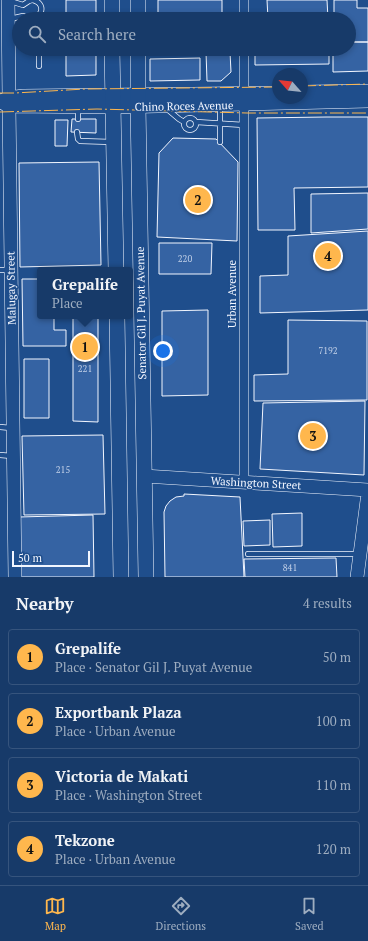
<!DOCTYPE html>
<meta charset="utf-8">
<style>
:root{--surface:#173a69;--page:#244571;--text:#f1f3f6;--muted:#9eadc0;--line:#36547d;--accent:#ffb74d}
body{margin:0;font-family:"PT Serif",serif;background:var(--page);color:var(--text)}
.compass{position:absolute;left:272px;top:68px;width:36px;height:36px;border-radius:50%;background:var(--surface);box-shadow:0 2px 6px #0003;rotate:297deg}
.scale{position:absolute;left:12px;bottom:10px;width:78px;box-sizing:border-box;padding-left:4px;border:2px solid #f2f6ff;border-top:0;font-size:11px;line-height:14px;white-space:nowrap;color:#f2f6ff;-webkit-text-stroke:3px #1f4e8c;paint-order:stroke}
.you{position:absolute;left:163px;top:351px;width:14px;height:14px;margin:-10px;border:3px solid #fff;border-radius:50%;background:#1a73e8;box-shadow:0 0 0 6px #1a73e833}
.badge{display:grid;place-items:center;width:26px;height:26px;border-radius:50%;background:var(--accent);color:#111;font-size:13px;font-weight:700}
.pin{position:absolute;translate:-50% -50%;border:2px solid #fff;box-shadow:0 1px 4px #0006}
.popup{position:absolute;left:37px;top:267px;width:96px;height:52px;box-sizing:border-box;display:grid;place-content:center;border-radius:4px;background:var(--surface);filter:drop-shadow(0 1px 3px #0005);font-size:13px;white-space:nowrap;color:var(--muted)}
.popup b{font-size:15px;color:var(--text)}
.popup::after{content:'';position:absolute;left:50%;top:100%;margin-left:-8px;border:8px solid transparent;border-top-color:var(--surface)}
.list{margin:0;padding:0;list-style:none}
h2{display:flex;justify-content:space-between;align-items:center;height:52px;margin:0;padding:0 16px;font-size:17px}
h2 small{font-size:13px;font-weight:400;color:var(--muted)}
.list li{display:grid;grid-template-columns:26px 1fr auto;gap:12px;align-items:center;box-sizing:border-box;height:56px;margin:0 8px 8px;padding:0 8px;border:1px solid var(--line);border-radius:4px}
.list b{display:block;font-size:15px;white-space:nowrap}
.list p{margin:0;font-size:13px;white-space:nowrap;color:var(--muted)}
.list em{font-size:13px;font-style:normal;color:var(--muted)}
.icon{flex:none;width:22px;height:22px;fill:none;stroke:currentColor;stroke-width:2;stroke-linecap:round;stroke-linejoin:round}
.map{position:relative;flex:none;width:368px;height:577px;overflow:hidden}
.search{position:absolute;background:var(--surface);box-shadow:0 2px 6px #0003;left:12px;right:12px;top:12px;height:44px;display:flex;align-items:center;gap:10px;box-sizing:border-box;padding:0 14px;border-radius:22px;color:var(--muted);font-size:15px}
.sheet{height:308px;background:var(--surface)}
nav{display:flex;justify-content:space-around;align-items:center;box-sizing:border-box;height:56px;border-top:1px solid var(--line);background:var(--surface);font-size:11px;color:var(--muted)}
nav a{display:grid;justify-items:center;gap:2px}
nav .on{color:var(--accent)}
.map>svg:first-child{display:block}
.building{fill:#3563a3;stroke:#f2f6ff}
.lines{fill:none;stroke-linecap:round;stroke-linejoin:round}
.lane-casing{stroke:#f2f6ff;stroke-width:6}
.street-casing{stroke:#f2f6ff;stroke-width:10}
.secondary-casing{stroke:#f2f6ff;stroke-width:14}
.primary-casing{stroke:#f2f6ff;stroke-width:16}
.lane{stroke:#1f4e8c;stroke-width:4.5}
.street{stroke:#1f4e8c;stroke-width:9}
.secondary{stroke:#1f4e8c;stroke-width:13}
.primary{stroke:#1f4e8c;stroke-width:15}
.power{stroke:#ffb74d;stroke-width:1;stroke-dasharray:14 3 2 3;stroke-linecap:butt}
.labels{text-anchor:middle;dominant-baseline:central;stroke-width:3;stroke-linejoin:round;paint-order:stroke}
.number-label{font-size:9px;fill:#c3d1e8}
.street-label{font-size:11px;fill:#f2f6ff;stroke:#1f4e8c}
</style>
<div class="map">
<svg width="368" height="577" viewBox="0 0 368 577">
<rect width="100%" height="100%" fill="#1f4e8c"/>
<path class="building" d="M 66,0 L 96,0 L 96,19 L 66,19 Z
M 158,0 L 222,0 L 222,17 L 158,17 Z
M 267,0 L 327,0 L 328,19 L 268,19 Z
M 334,0 L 357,0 L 357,8 L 368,8 L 368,42 L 349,42 L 349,19 L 334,19 Z
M 349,42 L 368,42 L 368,71 L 333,72 L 333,49 L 349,49 Z
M 66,49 L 96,49 L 96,75 L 66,76 Z
M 186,49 L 208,49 L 208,50 L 186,50 Z
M 255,49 L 329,49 L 329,64 L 255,65 Z
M 206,52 L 230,52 L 231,72 L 221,81 L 207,81 Z
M 200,58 L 200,80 L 150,81 L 150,59 Z
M 326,117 L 368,117 L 368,187 L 294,188 L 295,230 L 258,230 L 257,118 Z
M 72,119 L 96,119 L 96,133 L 71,132 Z
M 55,120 L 68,120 L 67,146 L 55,146 Z
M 173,138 L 216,139 L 238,162 L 237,241 L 157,237 L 159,153 Z
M 99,162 L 101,265 L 20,267 L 19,163 Z
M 368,193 L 368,229 L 311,233 L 311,194 Z
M 368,231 L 368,310 L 260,313 L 260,276 L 288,275 L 288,236 Z
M 159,243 L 212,243 L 211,274 L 159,274 Z
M 22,279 L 40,279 L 40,316 L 54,316 L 54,330 L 66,330 L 66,346 L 23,346 Z
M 208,310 L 208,395 L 162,396 L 162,311 Z
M 73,316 L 98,316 L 98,422 L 73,421 Z
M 288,320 L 367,321 L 367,400 L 254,401 L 254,375 L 288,374 Z
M 24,359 L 49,359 L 49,418 L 24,418 Z
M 365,401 L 364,475 L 260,469 L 263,403 Z
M 103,435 L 105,514 L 24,515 L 22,436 Z
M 184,494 L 240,497 L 244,577 L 165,577 L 164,512 L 166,506 L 170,501 L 176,497 L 184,496 Z
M 302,513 L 302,546 L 273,547 L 272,514 Z
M 93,515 L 94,577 L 20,577 L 19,517 Z
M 270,520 L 270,545 L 244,546 L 243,521 Z
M 336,558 L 337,577 L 245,577 L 244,559 Z"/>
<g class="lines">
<defs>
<path id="lane" d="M 10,1 L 23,5 L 29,1 L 32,0
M 10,19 L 23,16 C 40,25 49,4 33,0
M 39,49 L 39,66
M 166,108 L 179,119 L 184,122
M184 124a6 6 0 1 1 12 0a6 6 0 1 1-12 0Z
M 78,119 L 78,108
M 196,122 L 244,125
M 77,132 L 78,139 L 80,141 L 112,142
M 220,142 L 220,106
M 0,270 L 10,270
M 0,427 L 11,428
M 0,455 L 12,456
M 248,554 L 358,554"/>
<path id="street" d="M 244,19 L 244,0
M 244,94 L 244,49
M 244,105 L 244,483"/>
<path id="secondary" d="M 8,0 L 9,98
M 302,92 L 368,91
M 0,101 L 9,98 L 23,96 L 278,93
M 0,102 L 9,106 L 114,107 L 368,101
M 9,106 L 15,577
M 144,476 L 368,490
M 357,577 L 368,493"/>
<path id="primary" d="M 112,0 L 112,19
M 138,19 L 138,0
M 112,49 L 116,270
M 138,49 L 138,106 L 146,577
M 117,316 L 121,577"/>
</defs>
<use href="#lane" class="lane-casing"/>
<use href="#street" class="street-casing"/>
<use href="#secondary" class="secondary-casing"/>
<use href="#primary" class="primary-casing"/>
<use href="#lane" class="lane"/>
<use href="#street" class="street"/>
<use href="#secondary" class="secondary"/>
<use href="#primary" class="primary"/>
<path class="power" d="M 302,86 L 368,84
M 0,93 L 15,93 L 85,89 L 278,87
M 0,112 L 97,109 L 247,113 L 368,113"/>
</g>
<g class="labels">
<g class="number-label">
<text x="185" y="259">220</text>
<text x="328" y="351">7192</text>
<text x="85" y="369">221</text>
<text x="63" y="470">215</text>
<text x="290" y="568">841</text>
</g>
<g class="street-label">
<text transform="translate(184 106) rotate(-1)">Chino Roces Avenue</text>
<text transform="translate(11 288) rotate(-91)">Malugay Street</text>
<text transform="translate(232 294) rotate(-90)">Urban Avenue</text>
<text transform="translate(141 313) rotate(-91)">Senator Gil J. Puyat Avenue</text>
<text transform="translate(256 483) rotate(3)">Washington Street</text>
</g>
</g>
</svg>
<svg class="compass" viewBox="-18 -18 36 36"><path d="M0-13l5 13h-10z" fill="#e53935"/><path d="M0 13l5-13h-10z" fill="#9eadc0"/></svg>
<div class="scale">50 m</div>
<div class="you"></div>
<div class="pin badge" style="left:85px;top:347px">1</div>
<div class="popup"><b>Grepalife</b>Place</div>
<div class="pin badge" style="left:198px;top:200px">2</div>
<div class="pin badge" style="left:313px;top:436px">3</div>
<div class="pin badge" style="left:328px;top:256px">4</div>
<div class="search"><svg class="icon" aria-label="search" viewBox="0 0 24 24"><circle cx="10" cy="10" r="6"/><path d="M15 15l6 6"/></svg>Search here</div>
</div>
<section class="sheet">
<h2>Nearby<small>4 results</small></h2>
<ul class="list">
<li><span class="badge">1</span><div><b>Grepalife</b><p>Place · Senator Gil J. Puyat Avenue</p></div><em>50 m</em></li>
<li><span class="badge">2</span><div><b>Exportbank Plaza</b><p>Place · Urban Avenue</p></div><em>100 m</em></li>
<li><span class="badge">3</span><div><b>Victoria de Makati</b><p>Place · Washington Street</p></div><em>110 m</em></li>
<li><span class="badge">4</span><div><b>Tekzone</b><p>Place · Urban Avenue</p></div><em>120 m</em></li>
</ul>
</section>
<nav>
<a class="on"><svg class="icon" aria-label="map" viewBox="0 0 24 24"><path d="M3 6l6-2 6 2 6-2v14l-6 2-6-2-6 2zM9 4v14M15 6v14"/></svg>Map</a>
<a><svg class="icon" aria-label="directions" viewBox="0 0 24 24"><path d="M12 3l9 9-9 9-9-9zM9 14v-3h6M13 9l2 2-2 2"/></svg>Directions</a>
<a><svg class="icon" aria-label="saved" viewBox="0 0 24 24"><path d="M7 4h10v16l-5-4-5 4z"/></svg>Saved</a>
</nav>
